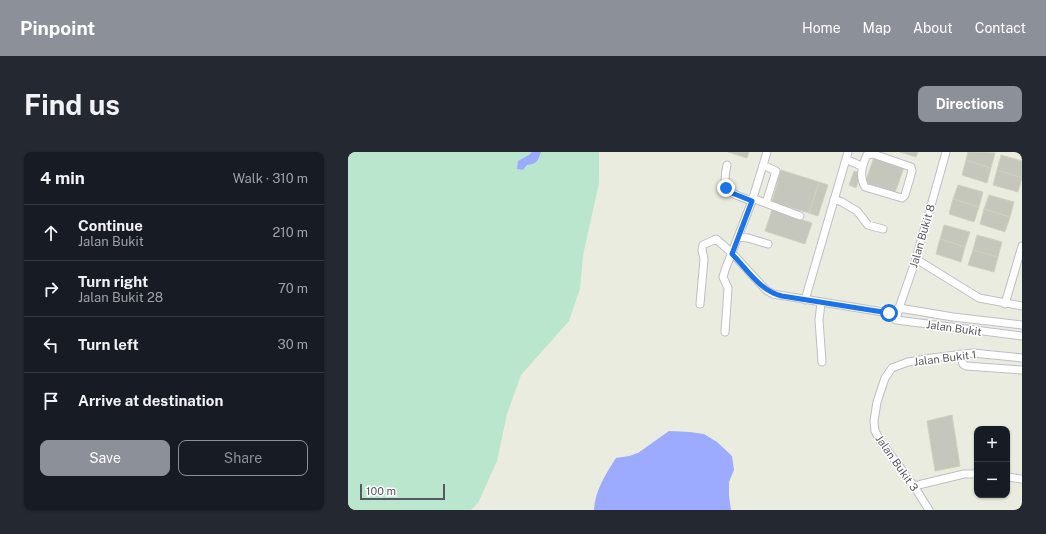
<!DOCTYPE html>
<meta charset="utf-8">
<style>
:root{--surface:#171b24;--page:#242831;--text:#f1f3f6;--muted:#9ea1a6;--line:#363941;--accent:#8c9099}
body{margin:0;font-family:"Public Sans",sans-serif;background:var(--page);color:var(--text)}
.controls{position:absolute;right:12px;bottom:12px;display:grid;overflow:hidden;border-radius:8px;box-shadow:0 1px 3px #0004}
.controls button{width:36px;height:36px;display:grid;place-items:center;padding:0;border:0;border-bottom:1px solid var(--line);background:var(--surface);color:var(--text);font:20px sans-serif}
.scale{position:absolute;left:12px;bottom:10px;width:85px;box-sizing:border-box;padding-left:4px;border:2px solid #585861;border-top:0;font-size:11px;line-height:14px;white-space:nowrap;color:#585861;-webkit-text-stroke:3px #fff;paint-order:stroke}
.stop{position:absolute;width:12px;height:12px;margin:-9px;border:3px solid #1a73e8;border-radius:50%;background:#fff}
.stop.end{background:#1a73e8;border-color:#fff;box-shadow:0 1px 4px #0008}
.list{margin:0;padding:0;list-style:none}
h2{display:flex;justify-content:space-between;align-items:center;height:52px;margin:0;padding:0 16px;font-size:17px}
h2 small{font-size:13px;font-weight:400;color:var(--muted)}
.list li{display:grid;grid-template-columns:26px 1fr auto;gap:12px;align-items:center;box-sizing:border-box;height:56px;padding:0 16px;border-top:1px solid var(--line)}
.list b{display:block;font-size:15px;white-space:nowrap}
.list p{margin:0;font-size:13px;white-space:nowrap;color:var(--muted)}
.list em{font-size:13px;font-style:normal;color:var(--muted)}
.actions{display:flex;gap:8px;padding:12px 16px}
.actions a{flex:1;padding:9px 0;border:1px solid var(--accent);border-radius:8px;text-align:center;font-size:14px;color:var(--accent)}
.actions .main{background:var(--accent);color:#fff}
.icon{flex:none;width:22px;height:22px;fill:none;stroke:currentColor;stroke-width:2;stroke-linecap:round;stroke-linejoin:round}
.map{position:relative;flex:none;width:674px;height:358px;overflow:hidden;border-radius:8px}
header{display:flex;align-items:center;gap:24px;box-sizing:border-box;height:56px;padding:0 20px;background:var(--accent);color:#fff}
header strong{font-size:19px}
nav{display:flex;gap:22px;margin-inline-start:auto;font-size:14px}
.intro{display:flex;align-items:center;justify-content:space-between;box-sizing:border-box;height:96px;padding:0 24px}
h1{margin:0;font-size:28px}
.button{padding:10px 18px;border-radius:8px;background:var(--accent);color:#fff;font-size:14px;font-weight:700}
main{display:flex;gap:24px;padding:0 24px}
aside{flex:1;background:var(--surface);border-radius:8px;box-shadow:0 1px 3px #0004}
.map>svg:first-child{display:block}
.green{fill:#b9e6cc}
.water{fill:#9caaff}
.building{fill:#c6c7bc;stroke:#cfd1bd}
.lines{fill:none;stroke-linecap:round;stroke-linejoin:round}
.minor-casing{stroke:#bfbec7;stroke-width:9}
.minor{stroke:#fff;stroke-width:7}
.route{stroke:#1a73e8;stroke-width:5}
.labels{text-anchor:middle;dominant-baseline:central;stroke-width:3;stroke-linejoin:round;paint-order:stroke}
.street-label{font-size:11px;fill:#585861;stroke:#fff}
</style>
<header>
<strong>Pinpoint</strong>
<nav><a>Home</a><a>Map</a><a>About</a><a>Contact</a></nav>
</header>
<div class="intro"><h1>Find us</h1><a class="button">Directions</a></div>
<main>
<aside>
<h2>4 min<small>Walk · 310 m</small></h2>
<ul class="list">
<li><svg class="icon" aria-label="ahead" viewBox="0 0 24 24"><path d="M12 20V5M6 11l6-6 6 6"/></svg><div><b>Continue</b><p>Jalan Bukit</p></div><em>210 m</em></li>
<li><svg class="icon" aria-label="right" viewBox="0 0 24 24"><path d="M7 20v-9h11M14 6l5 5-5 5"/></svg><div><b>Turn right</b><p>Jalan Bukit 28</p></div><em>70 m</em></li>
<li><svg class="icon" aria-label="left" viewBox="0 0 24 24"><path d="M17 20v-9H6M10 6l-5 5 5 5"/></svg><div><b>Turn left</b></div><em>30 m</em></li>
<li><svg class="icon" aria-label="arrive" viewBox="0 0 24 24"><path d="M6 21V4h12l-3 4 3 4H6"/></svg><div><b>Arrive at destination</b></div></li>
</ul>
<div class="actions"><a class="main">Save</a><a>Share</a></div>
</aside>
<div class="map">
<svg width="674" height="358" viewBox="0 0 674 358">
<rect width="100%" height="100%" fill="#eaecdf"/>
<path class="green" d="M 0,0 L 251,0 L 251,31 L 235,103 L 232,137 L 221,169 L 173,223 L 159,262 L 149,309 L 130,351 L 123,358 L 0,358 Z"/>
<path class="water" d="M 184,0 L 193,0 C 190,9 189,12 179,13 L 175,18 L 169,17 L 170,9 L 181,3 Z
M 321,279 L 342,280 L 356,282 L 369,290 L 384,304 L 386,318 L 381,330 L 381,344 L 383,358 L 246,358 C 247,338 258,322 268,306 L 281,304 L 290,301 Z"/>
<path class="building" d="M 380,0 L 401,0 L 399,6 Z
M 552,0 L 570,0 L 568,5 Z
M 620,0 L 647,1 L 643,16 L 618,8 Z
M 653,3 L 674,9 L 674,26 L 649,18 Z
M 526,5 L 556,15 L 547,41 L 517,31 Z
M 618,8 L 643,16 L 639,31 L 614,23 Z
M 433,18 L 471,30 L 461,61 L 424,50 Z
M 649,18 L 674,26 L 670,40 L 645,33 Z
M 506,19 L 513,21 L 508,36 L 501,33 Z
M 471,30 L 480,33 L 470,64 L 461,61 Z
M 610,33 L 635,40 L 631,55 L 605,47 Z
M 641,43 L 666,50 L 662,65 L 636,57 Z
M 605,47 L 631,55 L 626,70 L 601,62 Z
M 636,57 L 662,65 L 657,80 L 632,72 Z
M 424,58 L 464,71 L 457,92 L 417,79 Z
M 596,73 L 622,80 L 617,95 L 592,87 Z
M 629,83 L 654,90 L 650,105 L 625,98 Z
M 592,87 L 617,95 L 613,110 L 588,102 Z
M 625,98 L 650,105 L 646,120 L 620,113 Z
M 604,263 L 612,314 L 587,319 L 579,269 Z"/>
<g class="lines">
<defs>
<path id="minor" d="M 525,2 L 563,15 L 564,19 L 557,43 L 554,46 L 517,35 C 511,25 514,13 519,3 Z
M 498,7 L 513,14
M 379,13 C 373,41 380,40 404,49
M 415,13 L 428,19 L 418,51
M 404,46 L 452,64
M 486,47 L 494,50 L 509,59 L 520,73 L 535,77
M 390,85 L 400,86 L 420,92
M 568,107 L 631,146 L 674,154
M 457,148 L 500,0
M 473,151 L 471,168 L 474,210
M 352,152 L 356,107 L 354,98 L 355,93 L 368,87 L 384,101 L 418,138 L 425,142 L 541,161 L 548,168 L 674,184
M 657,152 L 674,94
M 547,158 L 551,156 L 605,165 L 674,173
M 548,168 L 551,156 L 568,107 L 598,0
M 377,180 L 380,136 L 375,125 L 377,118 L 404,49 L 419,0
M 612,202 L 615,212 L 618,214 L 673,218
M 659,325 L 674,327
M 566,334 L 616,322 L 629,322
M 581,358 L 566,334 L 533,290 L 527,279 L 526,269 L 529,250 L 537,226 L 544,216 L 560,210 L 584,206 L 625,201 L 674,206"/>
</defs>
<use href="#minor" class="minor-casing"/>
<use href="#minor" class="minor"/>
</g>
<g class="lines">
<path class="route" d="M 378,36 L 384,41 L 404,49 L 384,102 C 399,117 412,139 434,144 L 541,161"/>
</g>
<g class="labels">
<g class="street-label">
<text transform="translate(574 84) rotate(-74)">Jalan Bukit 8</text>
<text transform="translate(606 176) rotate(8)">Jalan Bukit</text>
<text transform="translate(597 206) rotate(-7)">Jalan Bukit 1</text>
<text transform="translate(549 311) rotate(55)">Jalan Bukit 3</text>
</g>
</g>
</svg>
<div class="controls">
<button>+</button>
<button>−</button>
</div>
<div class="scale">100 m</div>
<div class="stop" style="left:541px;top:161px"></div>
<div class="stop end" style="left:378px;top:36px"></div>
</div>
</main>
